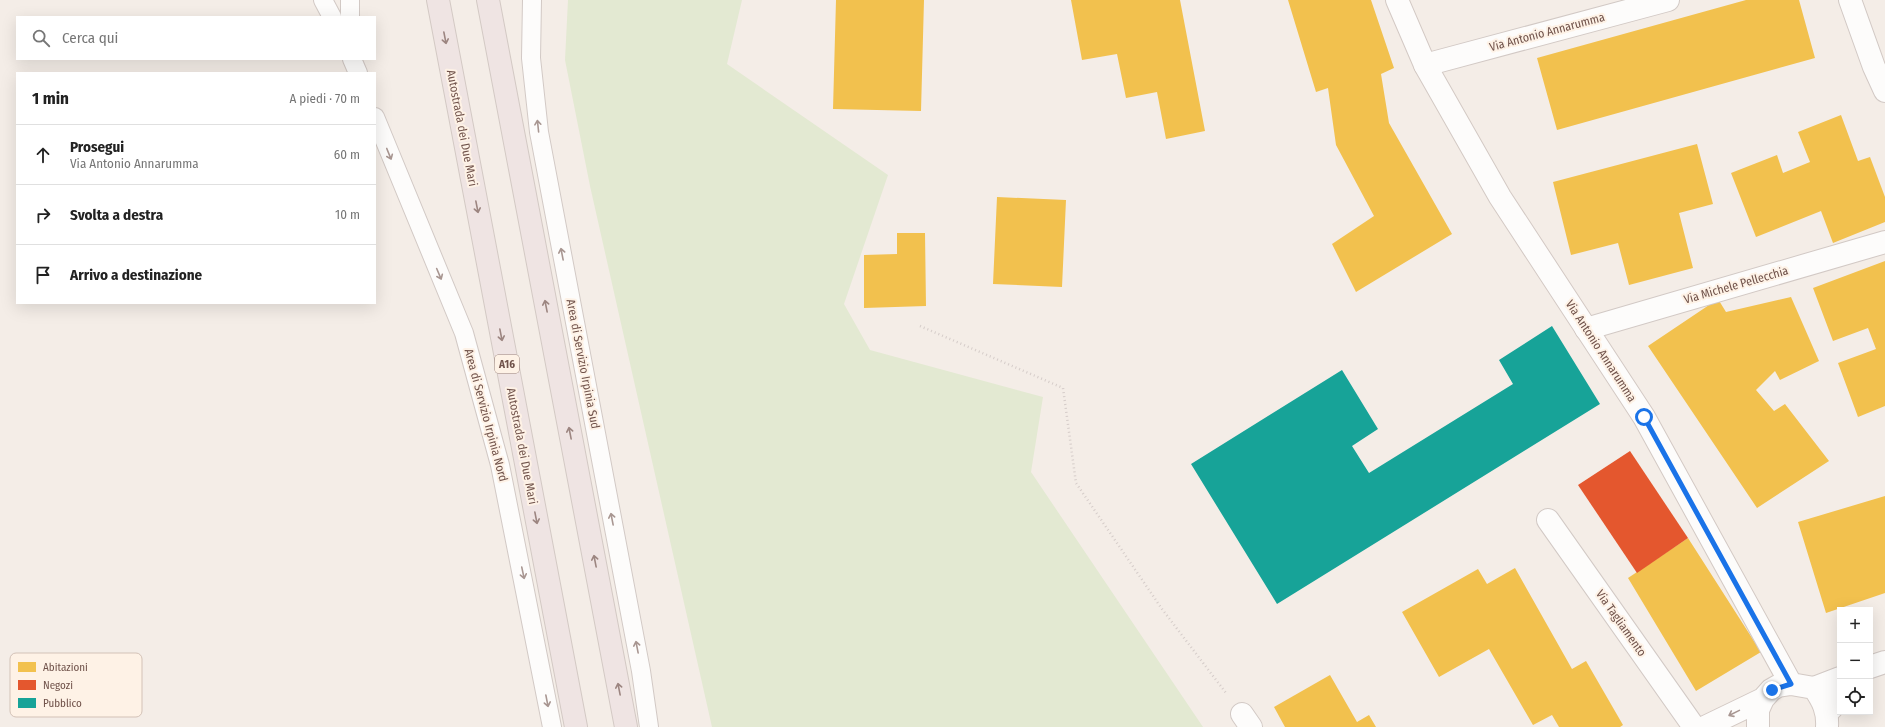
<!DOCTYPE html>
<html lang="it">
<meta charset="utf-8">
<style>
:root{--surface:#fff;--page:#f6f6f6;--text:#222;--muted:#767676;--line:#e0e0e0}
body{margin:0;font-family:"Fira Sans Condensed",sans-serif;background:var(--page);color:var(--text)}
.controls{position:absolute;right:12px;bottom:12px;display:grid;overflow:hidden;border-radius:0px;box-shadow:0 4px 16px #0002}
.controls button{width:36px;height:36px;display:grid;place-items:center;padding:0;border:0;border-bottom:1px solid var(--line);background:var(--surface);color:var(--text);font:20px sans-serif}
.stop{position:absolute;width:12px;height:12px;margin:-9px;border:3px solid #1a73e8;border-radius:50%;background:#fff}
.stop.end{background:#1a73e8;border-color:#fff;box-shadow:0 1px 4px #0008}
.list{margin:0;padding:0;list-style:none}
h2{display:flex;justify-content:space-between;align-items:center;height:52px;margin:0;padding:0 16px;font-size:17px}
h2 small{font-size:13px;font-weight:400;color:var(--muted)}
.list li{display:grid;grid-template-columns:26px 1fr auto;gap:12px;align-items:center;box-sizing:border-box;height:60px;padding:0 16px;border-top:1px solid var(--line)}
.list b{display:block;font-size:15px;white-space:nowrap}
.list p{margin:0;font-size:13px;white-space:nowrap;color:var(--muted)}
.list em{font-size:13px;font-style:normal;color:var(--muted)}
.icon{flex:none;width:22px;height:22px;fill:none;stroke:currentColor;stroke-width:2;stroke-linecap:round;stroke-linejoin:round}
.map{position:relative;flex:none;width:1885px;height:727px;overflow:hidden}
.search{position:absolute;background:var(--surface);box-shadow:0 4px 16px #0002;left:16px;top:16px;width:360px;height:44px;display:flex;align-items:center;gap:10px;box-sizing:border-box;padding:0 14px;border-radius:0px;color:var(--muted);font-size:15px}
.panel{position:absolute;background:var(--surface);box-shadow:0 4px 16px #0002;left:16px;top:72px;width:360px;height:232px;border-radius:0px}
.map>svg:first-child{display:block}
.green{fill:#e3e9d2}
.homes{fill:#f2c14e}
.shops{fill:#e4572e}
.public{fill:#17a398}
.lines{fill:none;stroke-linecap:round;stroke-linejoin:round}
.service-casing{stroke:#d2c9c5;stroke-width:20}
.minor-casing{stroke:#d2c9c5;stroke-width:24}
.tertiary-casing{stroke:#d2c9c5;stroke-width:24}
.secondary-casing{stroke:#d3c9c4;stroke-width:24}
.motorway-casing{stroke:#d3c9c4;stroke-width:24}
.path{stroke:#d5ccc9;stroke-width:2.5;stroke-dasharray:1 3;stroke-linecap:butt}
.service{stroke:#fdfcfb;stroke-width:18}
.minor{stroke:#fdfcfb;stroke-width:22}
.tertiary{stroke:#fdfcfb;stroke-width:22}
.secondary{stroke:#fdfcfb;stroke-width:22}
.motorway{stroke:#efe4e3;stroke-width:22}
.oneway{stroke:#9c8580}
.oneway2{stroke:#a89691}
.route{stroke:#1a73e8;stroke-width:5}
.labels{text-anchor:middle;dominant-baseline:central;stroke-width:4;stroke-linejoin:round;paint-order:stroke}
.shield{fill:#fef2e6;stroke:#9b8279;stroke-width:1}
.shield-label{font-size:11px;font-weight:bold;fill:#70524a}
.street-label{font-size:12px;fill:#70524a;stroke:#fef2e6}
.key{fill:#fef2e6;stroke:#d3c2b7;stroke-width:1}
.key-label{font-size:11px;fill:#70524a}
</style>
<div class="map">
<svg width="1885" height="727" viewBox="0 0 1885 727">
<rect width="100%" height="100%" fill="#f4ede7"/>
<path class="green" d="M 568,0 L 742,0 L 727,64 L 888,175 L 844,304 L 870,350 L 1043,397 L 1031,472 L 1203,727 L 712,727 L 590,186 L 565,60 Z"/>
<path class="homes" d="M 836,0 L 924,0 L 921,111 L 833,109 Z
M 1071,0 L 1180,0 L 1205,131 L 1166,139 L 1157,92 L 1126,98 L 1117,54 L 1082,60 Z
M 1288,0 L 1371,0 L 1394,68 L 1381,74 L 1389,123 L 1452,234 L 1356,292 L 1332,244 L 1374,216 L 1336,145 L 1328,88 L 1316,92 Z
M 1746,0 L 1799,0 L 1815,58 L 1557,130 L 1537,58 Z
M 1841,115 L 1858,161 L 1870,157 L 1885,197 L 1885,222 L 1833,243 L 1821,211 L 1756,237 L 1731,173 L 1777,155 L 1783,173 L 1810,162 L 1798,132 Z
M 1697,144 L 1713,204 L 1679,213 L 1693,268 L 1629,285 L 1618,243 L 1571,255 L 1553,182 Z
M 997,197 L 1066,200 L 1062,287 L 993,284 Z
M 897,233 L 925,233 L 926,306 L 864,308 L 864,255 L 897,254 Z
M 1885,261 L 1885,406 L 1858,417 L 1838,363 L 1876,349 L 1868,328 L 1833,341 L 1813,288 Z
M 1791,297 L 1819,361 L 1780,380 L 1775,371 L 1756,390 L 1774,411 L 1785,404 L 1829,461 L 1757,508 L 1648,346 L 1718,299 L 1726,312 Z
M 1885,496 L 1885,593 L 1826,613 L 1798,522 Z
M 1688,538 L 1761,652 L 1696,691 L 1628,578 Z
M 1515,568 L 1572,669 L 1586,661 L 1623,725 L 1620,727 L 1559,727 L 1552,715 L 1533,725 L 1489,649 L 1439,677 L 1402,612 L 1478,569 L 1487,584 Z
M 1330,675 L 1357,722 L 1369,715 L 1376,727 L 1285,727 L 1274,707 Z"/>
<path class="shops" d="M 1630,451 L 1688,538 L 1637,573 L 1578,485 Z"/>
<path class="public" d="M 1552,326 L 1600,404 L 1277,604 L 1191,464 L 1342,370 L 1378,429 L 1352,446 L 1369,473 L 1513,384 L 1499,360 Z"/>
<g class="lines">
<defs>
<path id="service" d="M 323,0 L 332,17
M 532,0 L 531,58 L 539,132 L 641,671 L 649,727
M 350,17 L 350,0
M 352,59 L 358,73
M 375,117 L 464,333 L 500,465 L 552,727"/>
<path id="minor" d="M 1850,0 L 1874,67 L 1885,91
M 1425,65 L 1668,0
M 1586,329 L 1885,242
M 1548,520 L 1694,727
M 1242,714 L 1251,727"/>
<path id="tertiary" d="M 1870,667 L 1885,662
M 1814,688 L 1840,678
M 1827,713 L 1840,699"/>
<path id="secondary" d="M 1397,0 L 1425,65 L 1500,197 L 1644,417 L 1791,684
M 1705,727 L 1763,699 L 1771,690 L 1778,686 L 1791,684 L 1814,688 C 1823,701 1828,711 1827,727
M 1758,727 L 1758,710 L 1763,699"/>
<path id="motorway" d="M 438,0 L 576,727
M 488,0 L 626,727"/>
</defs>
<use href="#service" class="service-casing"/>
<use href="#minor" class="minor-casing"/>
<use href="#tertiary" class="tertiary-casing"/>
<use href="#secondary" class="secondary-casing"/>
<use href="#motorway" class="motorway-casing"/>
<path class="path" d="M 920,326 L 1063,388 L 1076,483 L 1162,609 L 1226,693"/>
<use href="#service" class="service"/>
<use href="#minor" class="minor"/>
<use href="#tertiary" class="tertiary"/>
<use href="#secondary" class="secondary"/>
<use href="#motorway" class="motorway"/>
</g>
<defs><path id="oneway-shaft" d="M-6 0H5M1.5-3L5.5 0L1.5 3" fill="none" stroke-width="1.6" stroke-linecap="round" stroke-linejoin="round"/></defs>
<g class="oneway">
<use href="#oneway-shaft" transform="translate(445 38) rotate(79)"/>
<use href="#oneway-shaft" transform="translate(477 207) rotate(79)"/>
<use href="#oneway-shaft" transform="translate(546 306) rotate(-101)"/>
<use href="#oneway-shaft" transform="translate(501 335) rotate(79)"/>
<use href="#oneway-shaft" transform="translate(570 433) rotate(-101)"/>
<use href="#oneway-shaft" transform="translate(536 518) rotate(79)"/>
<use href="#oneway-shaft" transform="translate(595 561) rotate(-101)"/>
<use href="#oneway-shaft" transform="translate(619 689) rotate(-101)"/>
</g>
<g class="oneway2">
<use href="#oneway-shaft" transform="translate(538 126) rotate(-96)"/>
<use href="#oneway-shaft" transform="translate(389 154) rotate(68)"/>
<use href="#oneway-shaft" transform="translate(562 254) rotate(-101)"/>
<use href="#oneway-shaft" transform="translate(439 274) rotate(67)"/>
<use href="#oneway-shaft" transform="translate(612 519) rotate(-101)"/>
<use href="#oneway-shaft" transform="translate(523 573) rotate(78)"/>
<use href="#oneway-shaft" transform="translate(637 647) rotate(-101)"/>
<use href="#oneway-shaft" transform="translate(547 701) rotate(79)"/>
<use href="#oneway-shaft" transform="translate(1734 713) rotate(154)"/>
</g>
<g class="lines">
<path class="route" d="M 1644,417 L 1791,684 L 1772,690"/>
</g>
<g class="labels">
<rect class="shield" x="495" y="355" width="24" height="18" rx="3"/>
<g class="shield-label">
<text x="507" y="364">A16</text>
</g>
<g class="street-label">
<text transform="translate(1547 32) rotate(-15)">Via Antonio Annarumma</text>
<text transform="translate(462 128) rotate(79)">Autostrada dei Due Mari</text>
<text transform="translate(1736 285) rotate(-16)">Via Michele Pellecchia</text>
<text transform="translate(1601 351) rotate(57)">Via Antonio Annarumma</text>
<text transform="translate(583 364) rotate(79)">Area di Servizio Irpinia Sud</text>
<text transform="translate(486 415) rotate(75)">Area di Servizio Irpinia Nord</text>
<text transform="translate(522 446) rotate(79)">Autostrada dei Due Mari</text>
<text transform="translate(1621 623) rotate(55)">Via Tagliamento</text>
</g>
</g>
<rect x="10" y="653" width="132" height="64" rx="6" class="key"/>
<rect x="18" y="662" width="18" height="10" fill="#f2c14e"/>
<rect x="18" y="680" width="18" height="10" fill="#e4572e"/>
<rect x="18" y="698" width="18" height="10" fill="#17a398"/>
<g class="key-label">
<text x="43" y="671">Abitazioni</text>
<text x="43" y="689">Negozi</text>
<text x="43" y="707">Pubblico</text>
</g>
</svg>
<div class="controls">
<button>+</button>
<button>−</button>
<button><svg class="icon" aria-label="locate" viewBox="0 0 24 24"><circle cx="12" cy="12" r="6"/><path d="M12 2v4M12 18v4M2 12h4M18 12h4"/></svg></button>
</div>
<div class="stop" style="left:1644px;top:417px"></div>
<div class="stop end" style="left:1772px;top:690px"></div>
<div class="search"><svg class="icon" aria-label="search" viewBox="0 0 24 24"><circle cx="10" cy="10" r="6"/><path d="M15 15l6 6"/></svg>Cerca qui</div>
<section class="panel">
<h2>1 min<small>A piedi · 70 m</small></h2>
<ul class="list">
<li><svg class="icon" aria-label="ahead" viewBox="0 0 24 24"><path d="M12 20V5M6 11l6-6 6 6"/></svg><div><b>Prosegui</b><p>Via Antonio Annarumma</p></div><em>60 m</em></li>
<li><svg class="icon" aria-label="right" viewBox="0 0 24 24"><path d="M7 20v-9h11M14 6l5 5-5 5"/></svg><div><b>Svolta a destra</b></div><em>10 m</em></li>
<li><svg class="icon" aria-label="arrive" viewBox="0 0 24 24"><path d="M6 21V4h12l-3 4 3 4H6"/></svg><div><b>Arrivo a destinazione</b></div></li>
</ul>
</section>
</div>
